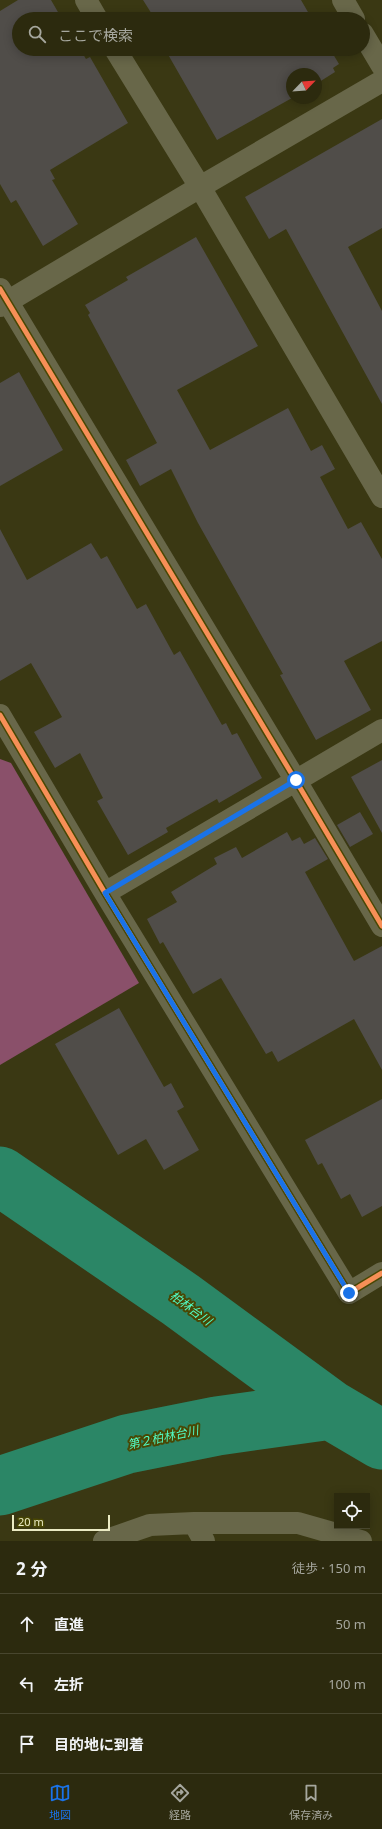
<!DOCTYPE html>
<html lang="ja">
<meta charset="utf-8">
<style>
:root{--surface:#2c2a0e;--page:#343217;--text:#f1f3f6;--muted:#a6a79e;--line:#48462e;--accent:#1a73e8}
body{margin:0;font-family:"Noto Sans","Noto Sans JP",sans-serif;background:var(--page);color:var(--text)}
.controls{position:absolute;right:12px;bottom:12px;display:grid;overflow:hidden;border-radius:0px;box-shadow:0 2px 10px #0003}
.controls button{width:36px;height:36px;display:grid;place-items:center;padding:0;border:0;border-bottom:1px solid var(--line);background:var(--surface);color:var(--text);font:20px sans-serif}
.compass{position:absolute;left:286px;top:68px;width:36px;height:36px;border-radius:50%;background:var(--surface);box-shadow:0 2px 10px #0003;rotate:65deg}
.scale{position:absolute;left:12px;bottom:10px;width:98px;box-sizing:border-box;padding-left:4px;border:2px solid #ebebc4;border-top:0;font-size:11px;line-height:14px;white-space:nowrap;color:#ebebc4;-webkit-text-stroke:3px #494704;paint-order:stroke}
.stop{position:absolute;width:12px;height:12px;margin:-9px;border:3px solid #1a73e8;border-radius:50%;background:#fff}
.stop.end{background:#1a73e8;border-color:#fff;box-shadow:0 1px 4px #0008}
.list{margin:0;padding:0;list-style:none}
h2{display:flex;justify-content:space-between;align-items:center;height:52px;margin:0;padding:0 16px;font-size:17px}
h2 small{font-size:13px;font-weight:400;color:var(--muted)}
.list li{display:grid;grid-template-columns:26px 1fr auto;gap:12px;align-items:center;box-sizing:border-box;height:60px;padding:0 16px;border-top:1px solid var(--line)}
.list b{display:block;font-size:15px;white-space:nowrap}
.list em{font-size:13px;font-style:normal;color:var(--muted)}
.icon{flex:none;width:22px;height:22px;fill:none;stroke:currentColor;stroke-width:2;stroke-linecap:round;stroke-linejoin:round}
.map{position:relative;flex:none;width:382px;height:1541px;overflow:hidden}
.search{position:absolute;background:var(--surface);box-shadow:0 2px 10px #0003;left:12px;right:12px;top:12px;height:44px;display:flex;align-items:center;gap:10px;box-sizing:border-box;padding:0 14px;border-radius:22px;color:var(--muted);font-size:15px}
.sheet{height:232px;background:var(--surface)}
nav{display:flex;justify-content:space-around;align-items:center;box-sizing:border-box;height:56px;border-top:1px solid var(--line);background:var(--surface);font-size:11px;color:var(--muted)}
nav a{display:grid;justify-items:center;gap:2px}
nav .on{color:var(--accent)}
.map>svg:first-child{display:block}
.green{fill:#8a506a}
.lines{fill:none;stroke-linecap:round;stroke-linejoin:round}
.river{stroke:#2b8666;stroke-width:59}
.building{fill:#504d49}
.minor{stroke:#686749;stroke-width:22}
.cycleway-casing{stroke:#494704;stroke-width:8}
.cycleway{stroke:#f78f57;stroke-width:5}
.route{stroke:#1a73e8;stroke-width:5}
.labels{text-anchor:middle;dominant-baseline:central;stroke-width:4;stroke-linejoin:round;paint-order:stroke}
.water-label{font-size:12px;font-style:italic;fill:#50fbc5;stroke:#494704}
</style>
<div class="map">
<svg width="382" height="1541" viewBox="0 0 382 1541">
<rect width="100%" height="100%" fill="#3a3813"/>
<path class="green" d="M 0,759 L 11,763 L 139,983 L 0,1065 Z"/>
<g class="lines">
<path class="river" d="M 0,1176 L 181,1300 L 331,1410 L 382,1440
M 0,1486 L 127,1444 L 217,1426 L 331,1410"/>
</g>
<path class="building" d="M 18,0 L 51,0 L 62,19 L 19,19 L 19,49 L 80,49 L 86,59 L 90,57 L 128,123 L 50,170 L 55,179 L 52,180 L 78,224 L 43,246 L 16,200 L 11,203 L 0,184 L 0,11 Z
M 143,0 L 301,0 L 312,19 L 155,19 Z
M 153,49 L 330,49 L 339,64 L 333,68 L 335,72 L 316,84 L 316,74 L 292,74 L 292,98 L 217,140 L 166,51 L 157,56 Z
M 382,119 L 382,228 L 348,247 L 382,311 L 382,404 L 286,229 L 269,239 L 245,197 Z
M 196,237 L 258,346 L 177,390 L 210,450 L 288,408 L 311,451 L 322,445 L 335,469 L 320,477 L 348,529 L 361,522 L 382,559 L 382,641 L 344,661 L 371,710 L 316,740 L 280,675 L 283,674 L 198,523 L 171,469 L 140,486 L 126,460 L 157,443 L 88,315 L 90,313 L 85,305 L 128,280 L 126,277 Z
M 19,372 L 63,450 L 0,486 L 0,383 Z
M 0,529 L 27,580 L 91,543 L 101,559 L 107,556 L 137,609 L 146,604 L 174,655 L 180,651 L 222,725 L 226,723 L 232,735 L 237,733 L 262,778 L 219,803 L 217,799 L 166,828 L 168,832 L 128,855 L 97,801 L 103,798 L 80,753 L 55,768 L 34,732 L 62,717 L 31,663 L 0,681 Z
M 382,760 L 382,833 L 351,777 Z
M 360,812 L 373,834 L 350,847 L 337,825 Z
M 287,832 L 292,841 L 300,837 L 304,844 L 315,838 L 328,859 L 305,872 L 354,961 L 382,946 L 382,1070 L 354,1019 L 278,1062 L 272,1051 L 266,1054 L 221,978 L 193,994 L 163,942 L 160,944 L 147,919 L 177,902 L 171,892 L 217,864 L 214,858 L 236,847 L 242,858 Z
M 119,1008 L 164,1087 L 171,1083 L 184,1107 L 177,1111 L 199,1150 L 164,1170 L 146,1139 L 118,1155 L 55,1044 Z
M 382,1099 L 382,1206 L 362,1217 L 350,1194 L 341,1199 L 322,1163 L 318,1165 L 305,1140 Z"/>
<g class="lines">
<path class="minor" d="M 86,0 L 97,19
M 343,0 L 354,19
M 363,34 L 382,66
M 115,49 L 200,187 L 382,497
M 0,289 L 296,781 L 382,926
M 0,306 L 200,187 L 382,81
M 0,715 L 105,893 L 349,1293 L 382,1273
M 105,893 L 382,730
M 194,1523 L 204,1541
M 104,1541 L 150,1525 L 194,1523 L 298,1523 L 361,1541"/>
<defs>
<path id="cycleway" d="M 0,289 L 296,781 L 382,926
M 0,715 L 105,893 L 349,1293 L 382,1273"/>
</defs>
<use href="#cycleway" class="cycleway-casing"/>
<use href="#cycleway" class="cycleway"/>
</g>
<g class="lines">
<path class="route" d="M 296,780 L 105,893 L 349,1293"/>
</g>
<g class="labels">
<g class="water-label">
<text transform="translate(191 1308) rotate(36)">柏林台川</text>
<text transform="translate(163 1437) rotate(-12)">第２柏林台川</text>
</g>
</g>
</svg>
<div class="controls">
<button><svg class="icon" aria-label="locate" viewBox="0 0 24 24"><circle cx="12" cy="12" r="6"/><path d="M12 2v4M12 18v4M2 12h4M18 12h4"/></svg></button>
</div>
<svg class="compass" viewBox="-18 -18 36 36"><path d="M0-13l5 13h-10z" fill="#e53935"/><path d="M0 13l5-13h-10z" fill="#a6a79e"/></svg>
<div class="scale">20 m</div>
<div class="stop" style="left:296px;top:780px"></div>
<div class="stop end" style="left:349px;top:1293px"></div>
<div class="search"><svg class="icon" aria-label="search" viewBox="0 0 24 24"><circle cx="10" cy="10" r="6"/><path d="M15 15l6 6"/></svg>ここで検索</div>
</div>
<section class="sheet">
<h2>2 分<small>徒歩 · 150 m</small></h2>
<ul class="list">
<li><svg class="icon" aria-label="ahead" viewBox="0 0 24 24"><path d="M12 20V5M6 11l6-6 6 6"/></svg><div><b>直進</b></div><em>50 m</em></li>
<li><svg class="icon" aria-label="left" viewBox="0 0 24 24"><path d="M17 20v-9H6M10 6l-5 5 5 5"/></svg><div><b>左折</b></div><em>100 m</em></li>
<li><svg class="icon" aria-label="arrive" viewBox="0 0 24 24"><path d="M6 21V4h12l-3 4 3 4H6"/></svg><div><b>目的地に到着</b></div></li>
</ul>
</section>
<nav>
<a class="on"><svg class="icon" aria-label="map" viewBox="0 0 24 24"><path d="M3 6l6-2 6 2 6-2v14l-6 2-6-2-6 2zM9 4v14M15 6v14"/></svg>地図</a>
<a><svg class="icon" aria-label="directions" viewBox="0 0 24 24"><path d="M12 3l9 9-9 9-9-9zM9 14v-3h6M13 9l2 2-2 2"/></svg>経路</a>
<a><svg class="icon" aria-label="saved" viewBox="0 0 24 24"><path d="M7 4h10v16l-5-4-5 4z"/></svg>保存済み</a>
</nav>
